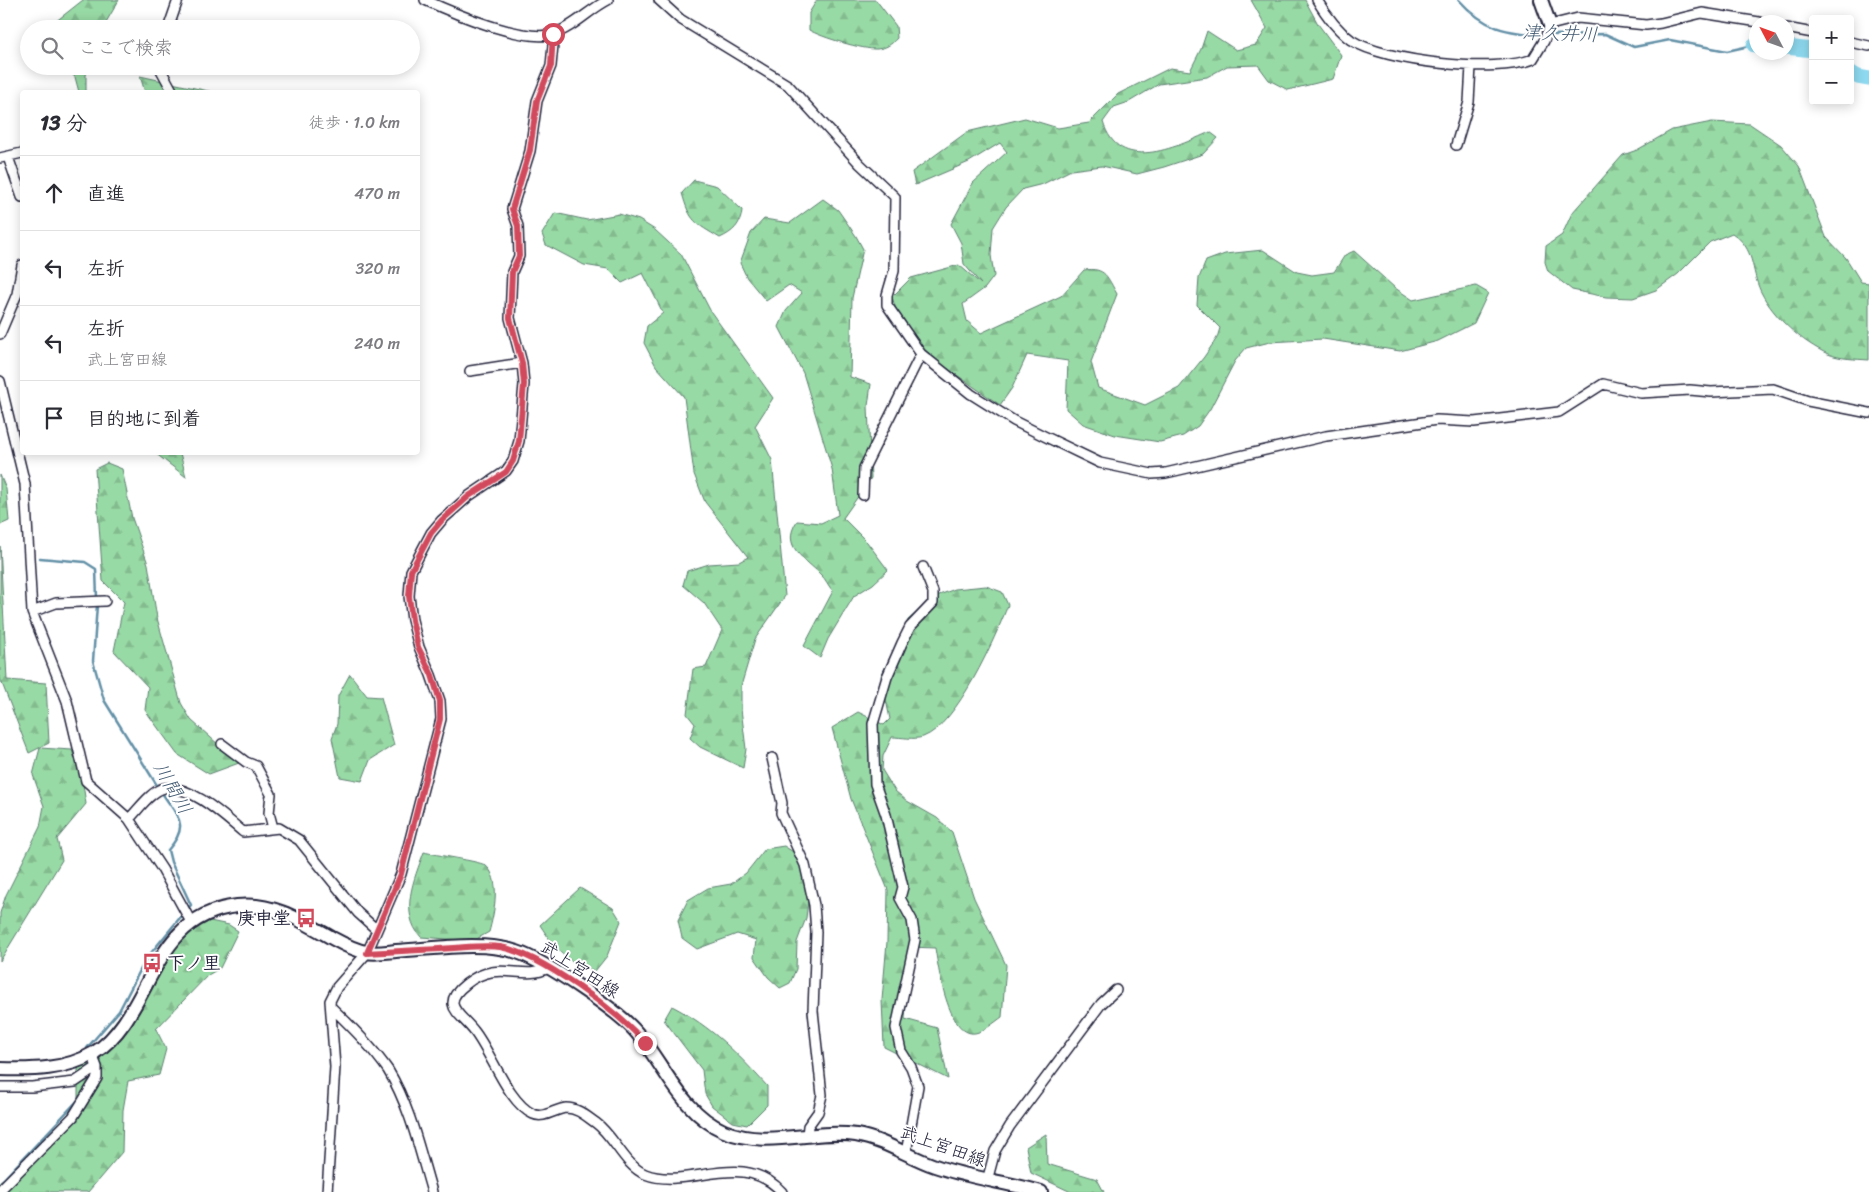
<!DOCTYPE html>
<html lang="ja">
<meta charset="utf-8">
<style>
:root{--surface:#fff;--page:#f2f2f3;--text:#2b2b33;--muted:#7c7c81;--line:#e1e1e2}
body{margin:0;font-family:Sriracha,"Klee One",sans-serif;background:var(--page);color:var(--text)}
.controls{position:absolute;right:15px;top:15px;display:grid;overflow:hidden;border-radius:5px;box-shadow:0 2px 12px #0003}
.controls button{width:45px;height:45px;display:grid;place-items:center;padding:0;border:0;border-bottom:1px solid var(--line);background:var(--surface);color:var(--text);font:25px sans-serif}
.compass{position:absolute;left:1749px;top:15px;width:45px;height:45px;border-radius:50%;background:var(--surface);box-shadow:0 2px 12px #0003;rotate:311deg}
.stop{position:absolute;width:15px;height:15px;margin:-11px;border:4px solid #d1495b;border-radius:50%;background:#fff}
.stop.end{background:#d1495b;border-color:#fff;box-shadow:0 1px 5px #0008}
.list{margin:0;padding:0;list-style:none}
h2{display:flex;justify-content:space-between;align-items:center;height:65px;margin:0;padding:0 20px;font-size:21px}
h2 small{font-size:16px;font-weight:400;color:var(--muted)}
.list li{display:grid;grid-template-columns:32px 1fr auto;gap:15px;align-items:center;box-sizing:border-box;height:75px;padding:0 20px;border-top:1px solid var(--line)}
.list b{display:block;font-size:19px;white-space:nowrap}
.list p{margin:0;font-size:16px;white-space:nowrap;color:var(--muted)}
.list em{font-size:16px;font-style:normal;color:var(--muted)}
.icon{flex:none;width:28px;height:28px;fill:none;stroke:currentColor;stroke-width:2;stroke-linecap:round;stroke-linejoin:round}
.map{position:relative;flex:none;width:1869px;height:1192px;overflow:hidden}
.search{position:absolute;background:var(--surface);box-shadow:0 2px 12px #0003;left:20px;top:20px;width:400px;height:55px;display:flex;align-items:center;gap:12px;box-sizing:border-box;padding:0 18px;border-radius:28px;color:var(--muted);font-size:19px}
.panel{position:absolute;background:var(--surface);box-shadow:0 2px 12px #0003;left:20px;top:90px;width:400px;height:365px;border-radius:5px}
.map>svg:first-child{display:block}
.forest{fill:url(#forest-firs);stroke:#5d7e70}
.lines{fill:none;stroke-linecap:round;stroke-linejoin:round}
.stream{stroke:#6390a7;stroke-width:2.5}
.river{stroke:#8ed9ef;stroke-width:15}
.street-casing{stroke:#22223b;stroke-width:12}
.secondary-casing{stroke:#22223b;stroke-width:16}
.street{stroke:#fff;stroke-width:9}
.secondary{stroke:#fff;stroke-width:12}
.route{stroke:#d1495b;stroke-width:6}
.labels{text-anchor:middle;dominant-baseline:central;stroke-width:4;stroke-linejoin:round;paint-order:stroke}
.poi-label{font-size:18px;font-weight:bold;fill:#22223b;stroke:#fff;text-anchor:end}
.street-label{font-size:18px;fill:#22223b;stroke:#fff}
.water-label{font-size:19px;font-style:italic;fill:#425971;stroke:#fff}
</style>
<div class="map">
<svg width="1869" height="1192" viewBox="0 0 1869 1192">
<defs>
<pattern id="forest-firs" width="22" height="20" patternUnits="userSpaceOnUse" patternTransform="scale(1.25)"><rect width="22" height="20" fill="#98daa5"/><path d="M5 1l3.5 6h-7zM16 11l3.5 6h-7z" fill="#83bb8f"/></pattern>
</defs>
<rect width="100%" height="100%" fill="#fff"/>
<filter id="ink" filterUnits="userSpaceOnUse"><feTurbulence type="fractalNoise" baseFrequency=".02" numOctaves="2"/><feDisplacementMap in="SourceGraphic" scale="10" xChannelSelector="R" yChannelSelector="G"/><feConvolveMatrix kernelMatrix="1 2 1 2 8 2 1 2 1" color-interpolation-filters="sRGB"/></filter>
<g filter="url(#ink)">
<path class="forest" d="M 83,0 L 119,0 L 102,29 L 51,29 L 50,26 Z
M 817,0 L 876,0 L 896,26 L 897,38 C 891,45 886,48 877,49 C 863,50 821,37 809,30 L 809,13 Z
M 1251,0 L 1305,0 L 1318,24 L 1341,55 L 1333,79 L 1288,90 L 1269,80 L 1258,65 L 1227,66 L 1207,77 L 1159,84 L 1129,102 L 1114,107 L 1103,122 C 1119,174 1174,148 1210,132 L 1218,138 L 1203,154 L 1164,167 L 1137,174 L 1102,166 L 1071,170 L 1043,184 L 1023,189 L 1006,207 L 993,228 L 991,255 L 994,276 L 985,288 L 963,304 L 967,321 L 981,333 L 1061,296 L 1084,270 C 1106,267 1107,277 1117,294 L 1091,362 L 1098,388 L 1145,405 L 1179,388 L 1204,357 L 1217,338 L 1220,328 L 1197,305 L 1199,278 L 1206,261 L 1225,254 L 1263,250 L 1297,272 L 1312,275 L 1334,272 L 1345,255 L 1354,251 L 1395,288 L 1413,300 L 1476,286 L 1488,293 L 1474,323 L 1438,341 L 1400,351 L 1323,339 L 1270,342 L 1246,348 L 1235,361 L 1210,409 L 1198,426 L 1183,436 L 1160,442 L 1115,435 L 1083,424 L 1066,409 L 1068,361 L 1027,355 L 1012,388 L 1000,405 L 938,362 L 902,328 L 892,297 L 911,278 L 959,265 L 981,284 L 964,264 L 961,243 L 951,224 L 973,183 L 1007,152 L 1000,143 L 969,162 L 915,185 L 912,172 L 967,132 L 1025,118 L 1058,128 L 1089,123 L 1118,94 L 1170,68 L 1190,71 L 1201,49 L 1207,31 L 1236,50 L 1256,45 L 1267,28 Z
M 62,66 L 89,66 L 86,75 L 86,92 L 79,92 L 75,77 Z
M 140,76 L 213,92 L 145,92 Z
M 1712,122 L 1750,124 L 1781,145 L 1799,166 L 1826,237 L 1846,258 L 1861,282 L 1869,283 L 1869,360 C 1856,359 1840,359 1828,354 C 1802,342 1774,318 1761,292 C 1750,269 1756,249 1732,233 L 1710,242 L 1678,274 L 1656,290 L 1633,298 L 1606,297 L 1572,290 L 1548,271 L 1545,262 L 1546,246 L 1562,235 L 1572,213 L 1623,155 L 1637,150 L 1672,130 Z
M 694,180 L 717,186 L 742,210 C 741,225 733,232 720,238 C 695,223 690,222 682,193 Z
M 823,199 L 838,210 L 856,236 L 863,249 L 852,298 L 850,377 L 871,384 L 868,406 L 871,478 L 843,518 L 867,542 L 888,570 L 873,584 L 854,596 L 828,639 L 820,658 L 804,646 L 833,591 C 828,586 826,579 821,575 C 805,558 780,547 797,521 L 821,523 L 838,515 L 832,469 L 803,373 L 779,327 L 786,311 L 802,293 L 789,285 L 766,301 L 747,278 L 740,263 L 751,233 L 764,219 L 790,223 Z
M 555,213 L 587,220 L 619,214 L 639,220 L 655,230 L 681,254 L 711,312 L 773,398 L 755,426 L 772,460 L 785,596 L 755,639 L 741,686 L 741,709 L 746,749 L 743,768 L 700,747 L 690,738 L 695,724 L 687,714 L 693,669 L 706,667 L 722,630 L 704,603 L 683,585 L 687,571 L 709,564 L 739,562 L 748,557 L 705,502 L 694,474 L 684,397 L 656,366 L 644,343 L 647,326 L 663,313 L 643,273 L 622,283 L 608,269 L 584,265 L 546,245 L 542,234 Z
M 154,453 L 180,453 L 186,477 L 155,453 Z
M 107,463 L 122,469 L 132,518 L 148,564 L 157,618 L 181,703 L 191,720 L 239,763 L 209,774 L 177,754 L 145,710 L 148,687 L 114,651 L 124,602 L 103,581 L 95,469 Z
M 0,475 L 6,489 L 9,521 L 0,525 Z
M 0,546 L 7,680 L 46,683 L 49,743 L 29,753 L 0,678 Z
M 986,586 L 1002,592 L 1008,605 C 995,638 957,725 923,737 C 914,740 901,737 892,737 L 883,756 L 882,770 L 895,791 L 907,801 L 937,818 L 952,832 L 974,898 L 1006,965 L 1002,1017 C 995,1022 983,1032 975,1033 C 948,1037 938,966 935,948 L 910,947 L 905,1019 L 937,1028 L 948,1079 L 884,1047 L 882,1000 L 887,942 L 888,890 L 851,799 L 832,728 L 858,712 L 884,725 L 890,719 L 881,676 L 908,620 L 934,597 L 955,589 Z
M 350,674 L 367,696 L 381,697 L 394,745 L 370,760 L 362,781 L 340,777 L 332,738 L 337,724 L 338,696 Z
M 40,748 L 72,750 L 83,784 L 86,804 L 57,839 L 62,860 L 0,961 L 0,913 L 6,895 L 40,827 L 44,806 L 33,775 Z
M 784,846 L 801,857 L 811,876 L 806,918 L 797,942 L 796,969 L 790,983 L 780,988 L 768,977 L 754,957 L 756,940 L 737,934 L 697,949 L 682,938 L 678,920 L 688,900 L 708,888 L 731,884 L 746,873 L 765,849 Z
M 424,852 C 435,855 478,861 485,865 C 502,878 494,914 489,932 L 473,941 L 421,937 C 399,913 414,879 424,852 Z
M 580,888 L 613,908 L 621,921 L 607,956 L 595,971 C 564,961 557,951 540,925 Z
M 210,921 L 229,925 L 238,931 L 220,968 L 208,975 L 156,1029 L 166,1049 L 159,1075 L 128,1081 L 123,1110 L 122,1152 L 88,1192 L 0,1192 L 0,1181 L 46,1148 L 78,1099 L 78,1069 L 181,938 Z
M 672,1006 C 712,1027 737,1053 767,1086 L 767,1105 L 747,1125 L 733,1122 L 712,1106 L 705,1094 L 702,1070 L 664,1020 Z
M 1046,1134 L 1047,1164 L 1097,1179 L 1104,1192 L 1071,1192 L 1031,1173 L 1026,1147 Z"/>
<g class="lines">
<path class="stream" d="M 1459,0 C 1486,30 1505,32 1544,35
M 1549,35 L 1605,34 L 1634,47 L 1670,40 L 1727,51 L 1754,45
M 40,558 L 85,562 L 96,569 L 97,599
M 97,605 L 93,661 L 104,700 L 158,787
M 161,791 C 177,817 191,824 168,850 L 171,862 L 191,905 L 187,910
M 87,1048 L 119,1011 L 146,959 L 183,914
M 0,1183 L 79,1099"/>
<path class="river" d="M 1754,45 L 1756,45
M 1786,47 L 1813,50
M 1850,72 L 1858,77 L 1869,79"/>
<defs>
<path id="street" d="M 425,0 C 453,13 524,43 553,34 C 573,28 590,9 608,0
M 659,0 L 680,19 L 788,85 L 860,164 L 895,197 L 894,271 L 887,295 L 887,305 L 921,354 L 971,394 L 1014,421 L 1042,435 L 1100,463 L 1152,474 L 1166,473 L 1326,436 L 1437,420 L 1474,422 L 1559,412 L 1603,384 L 1641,393 L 1690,390 L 1711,392 L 1773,389 L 1808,401 L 1869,413
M 1317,0 C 1326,15 1337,30 1351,40 C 1385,62 1497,74 1533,59 L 1544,41 L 1550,25 L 1578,18 L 1646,25 L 1661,23 L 1702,13 L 1759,22
M 1786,28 L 1813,33
M 168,29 L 178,0
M 1850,42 L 1869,46
M 161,66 L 161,70 L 173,92
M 1456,145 L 1469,102 L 1471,66
M 8,157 L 22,197
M 0,158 L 22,153
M 0,334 L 17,294 L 22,265
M 470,371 L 522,363
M 0,381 L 25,484 L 32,612 L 67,701 L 86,781 L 129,819 L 162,869 L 191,922
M 863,495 L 864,468 L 921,354
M 32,612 L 56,603 L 105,601
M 222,744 L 246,762 L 256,766 L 271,794 L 269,813 L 273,828
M 772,758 L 782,803 L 781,813 L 805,865 L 814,905 L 816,932 L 813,1011 L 822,1095 L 818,1112 L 808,1126 L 807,1136
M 129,819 C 138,810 151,791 164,788 C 190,784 224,816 243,832 L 279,828 L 299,840 L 358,913 L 377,930
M 548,968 C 523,982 498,958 466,984 C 439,1005 460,1013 474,1031 C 491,1052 508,1103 533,1114 C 544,1119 555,1109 566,1108 C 578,1108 586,1116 596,1123 C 614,1136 625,1166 645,1174 C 689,1191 741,1148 782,1192
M 332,1008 C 352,1027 372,1047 388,1070 C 410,1106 420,1152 432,1192
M 0,1087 L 32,1087 L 75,1082 L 97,1067 L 92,1054
M 906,1153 L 918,1086 L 911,1067 L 901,1051 L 896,1028 L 915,940 L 912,920 L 900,898 L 903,887 L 886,815 L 875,784 L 873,724 L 887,677 L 902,643 L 910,627 L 933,603 L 933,592 L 923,567
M 987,1181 L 995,1151 L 1010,1126 L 1101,1004 L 1116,990
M 0,1190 L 73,1117 L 97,1078 L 97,1067
M 327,1192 L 335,1067 L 330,1001 L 337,987 L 367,953 L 401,874 L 441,719 L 440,701 L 431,675 L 419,647 L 412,620 L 409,596 L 411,571 L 431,533 L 442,520 L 469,496 L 506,471 L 513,461 L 519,441 L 524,384 L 522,363 L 510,318 L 512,272 L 519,256 L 518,226 L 512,209 L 530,151 L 537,101 L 551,66 L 554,34"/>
<path id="secondary" d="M 1541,0 L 1550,25
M 0,1069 C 32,1070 66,1070 94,1053 C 154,1014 148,916 237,906 C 273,902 302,921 332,938 C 343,944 354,950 366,952 C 375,954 386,952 396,951 C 432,949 482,940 517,952 C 544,961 618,1010 637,1033 C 665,1066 682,1113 724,1131 C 768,1149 812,1129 856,1135 C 885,1140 909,1157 935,1166 C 970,1178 1006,1182 1041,1192"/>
</defs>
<use href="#street" class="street-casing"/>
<use href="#secondary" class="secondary-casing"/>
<use href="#street" class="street"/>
<use href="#secondary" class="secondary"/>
</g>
</g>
<g class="lines" filter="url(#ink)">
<path class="route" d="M 553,34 L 551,66 L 537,101 L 530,150 L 512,209 L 518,226 L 519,256 L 512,272 L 510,318 L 522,363 L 524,384 L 519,441 L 513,461 L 506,472 L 469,496 L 442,520 L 431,533 L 411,571 L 409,596 L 412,620 L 418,647 L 432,675 L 440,701 L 440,719 L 401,874 L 367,953 C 396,951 425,950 454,948 C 469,947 485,945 500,947 C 538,953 621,1013 645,1043"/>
</g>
<defs>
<symbol id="bus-bare" viewBox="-9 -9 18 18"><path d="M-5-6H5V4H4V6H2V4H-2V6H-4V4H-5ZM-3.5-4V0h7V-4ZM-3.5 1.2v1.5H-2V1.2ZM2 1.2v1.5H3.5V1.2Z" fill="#d1495b" stroke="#fff" stroke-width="2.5" paint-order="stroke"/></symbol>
</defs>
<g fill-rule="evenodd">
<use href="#bus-bare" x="292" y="904" width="28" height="28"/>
<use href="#bus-bare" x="138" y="949" width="28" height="28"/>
</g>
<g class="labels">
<g class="poi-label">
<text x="291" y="918">庚申堂</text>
<text x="167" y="963" text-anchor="start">下ノ里</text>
</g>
<g class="street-label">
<text transform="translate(580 969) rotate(33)">武上宮田線</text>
<text transform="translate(943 1146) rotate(20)">武上宮田線</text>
</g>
<g class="water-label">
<text transform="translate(1560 33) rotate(2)">津久井川</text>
<text transform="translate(173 788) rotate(60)">川間川</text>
</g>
</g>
</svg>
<div class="controls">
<button>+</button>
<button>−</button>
</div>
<svg class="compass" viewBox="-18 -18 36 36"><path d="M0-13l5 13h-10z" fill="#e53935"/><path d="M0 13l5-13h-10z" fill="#7c7c81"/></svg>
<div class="stop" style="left:553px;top:34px"></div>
<div class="stop end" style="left:645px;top:1043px"></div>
<div class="search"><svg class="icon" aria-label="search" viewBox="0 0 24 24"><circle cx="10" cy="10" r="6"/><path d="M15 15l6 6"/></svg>ここで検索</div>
<section class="panel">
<h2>13 分<small>徒歩 · 1.0 km</small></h2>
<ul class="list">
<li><svg class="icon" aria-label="ahead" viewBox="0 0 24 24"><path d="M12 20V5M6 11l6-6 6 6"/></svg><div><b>直進</b></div><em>470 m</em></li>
<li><svg class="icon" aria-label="left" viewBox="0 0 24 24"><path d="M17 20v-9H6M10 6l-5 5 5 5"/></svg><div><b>左折</b></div><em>320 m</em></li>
<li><svg class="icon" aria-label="left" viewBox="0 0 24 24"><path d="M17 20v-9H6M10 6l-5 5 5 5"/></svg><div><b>左折</b><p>武上宮田線</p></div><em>240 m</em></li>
<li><svg class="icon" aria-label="arrive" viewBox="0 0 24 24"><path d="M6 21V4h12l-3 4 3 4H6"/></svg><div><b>目的地に到着</b></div></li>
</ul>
</section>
</div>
